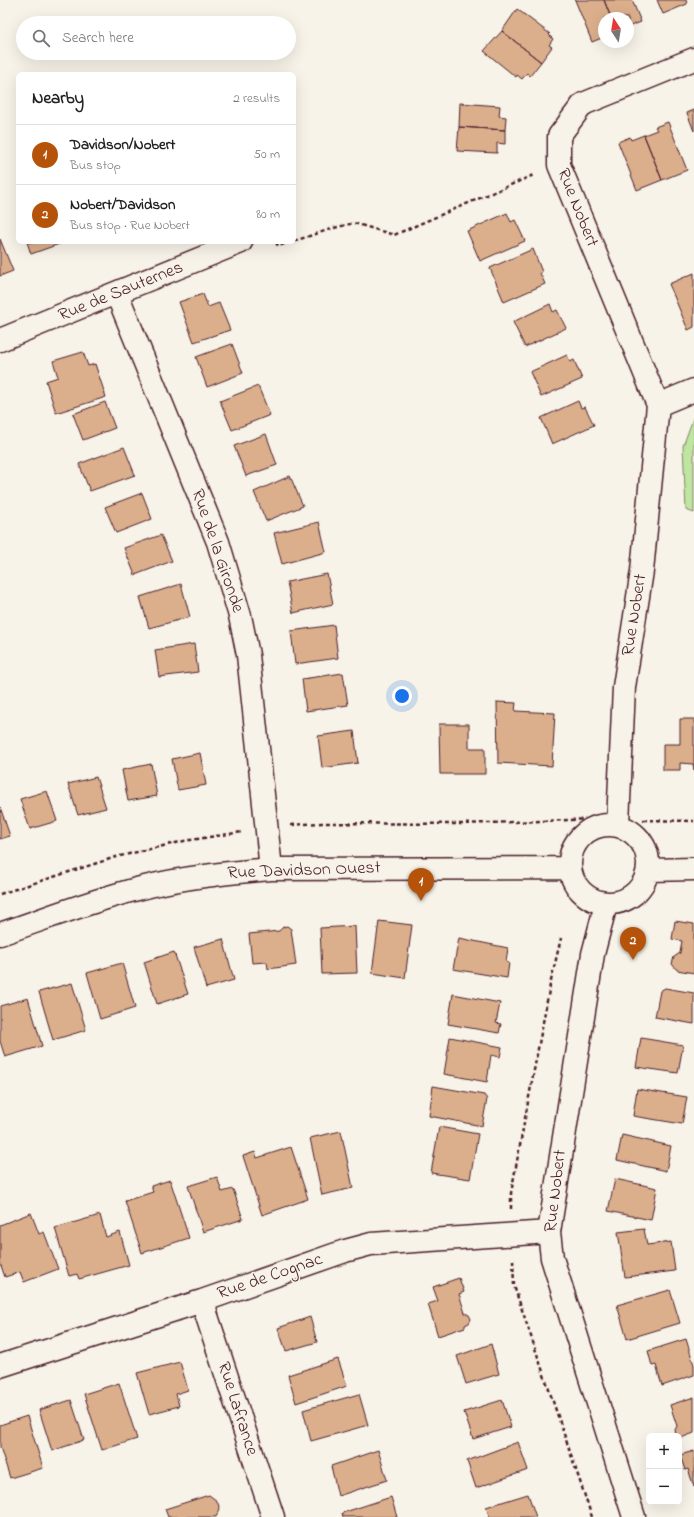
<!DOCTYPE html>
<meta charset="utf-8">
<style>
:root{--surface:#fff;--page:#f2f2f2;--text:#222;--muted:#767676;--line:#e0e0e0;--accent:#b45309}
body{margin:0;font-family:"Indie Flower",sans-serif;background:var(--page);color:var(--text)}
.controls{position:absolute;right:12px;bottom:12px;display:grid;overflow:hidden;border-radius:6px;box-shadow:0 4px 16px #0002}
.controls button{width:36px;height:36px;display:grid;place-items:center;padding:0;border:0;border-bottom:1px solid var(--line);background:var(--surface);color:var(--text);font:20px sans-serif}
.compass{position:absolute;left:598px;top:12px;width:36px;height:36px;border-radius:50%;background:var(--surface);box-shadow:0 4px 16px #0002;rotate:348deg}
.you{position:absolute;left:402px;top:696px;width:14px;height:14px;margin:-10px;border:3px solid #fff;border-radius:50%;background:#1a73e8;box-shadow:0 0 0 6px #1a73e833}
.badge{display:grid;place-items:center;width:26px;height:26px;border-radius:50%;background:var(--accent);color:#fff;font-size:13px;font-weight:700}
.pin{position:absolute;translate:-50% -33px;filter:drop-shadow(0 1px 2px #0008)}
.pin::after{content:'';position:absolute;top:21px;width:14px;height:12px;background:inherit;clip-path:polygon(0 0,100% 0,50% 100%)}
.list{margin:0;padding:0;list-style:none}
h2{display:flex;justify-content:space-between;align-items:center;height:52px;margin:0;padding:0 16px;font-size:17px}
h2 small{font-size:13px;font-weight:400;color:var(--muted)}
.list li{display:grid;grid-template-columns:26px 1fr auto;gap:12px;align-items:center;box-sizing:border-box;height:60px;padding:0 16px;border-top:1px solid var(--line)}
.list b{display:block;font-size:15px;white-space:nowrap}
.list p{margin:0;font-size:13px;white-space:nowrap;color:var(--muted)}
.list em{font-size:13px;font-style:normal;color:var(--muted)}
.icon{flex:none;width:22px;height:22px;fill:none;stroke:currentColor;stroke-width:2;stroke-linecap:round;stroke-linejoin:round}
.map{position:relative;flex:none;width:694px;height:1517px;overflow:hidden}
.search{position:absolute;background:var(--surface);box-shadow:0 4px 16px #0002;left:16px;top:16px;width:280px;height:44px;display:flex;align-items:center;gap:10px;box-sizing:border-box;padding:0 14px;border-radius:22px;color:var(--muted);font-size:15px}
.panel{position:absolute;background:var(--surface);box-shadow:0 4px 16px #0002;left:16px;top:72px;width:280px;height:172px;border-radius:6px}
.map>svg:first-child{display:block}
.green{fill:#bee6a1;stroke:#848266}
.building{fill:#dbaf8c;stroke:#4a1f2b}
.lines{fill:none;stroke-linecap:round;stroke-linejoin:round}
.minor-casing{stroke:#4a1f2b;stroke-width:25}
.path{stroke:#4a1f2b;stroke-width:2.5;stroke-dasharray:4 3;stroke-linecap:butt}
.minor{stroke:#f7f3e8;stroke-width:22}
.labels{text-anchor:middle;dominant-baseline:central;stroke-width:3;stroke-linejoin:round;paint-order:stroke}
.street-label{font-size:18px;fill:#4a1f2b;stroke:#f7f3e8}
</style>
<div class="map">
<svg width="694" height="1517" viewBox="0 0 694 1517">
<rect width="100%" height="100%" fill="#f7f3e8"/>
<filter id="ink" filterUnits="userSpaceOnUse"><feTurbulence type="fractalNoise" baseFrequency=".025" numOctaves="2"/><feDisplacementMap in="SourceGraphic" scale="8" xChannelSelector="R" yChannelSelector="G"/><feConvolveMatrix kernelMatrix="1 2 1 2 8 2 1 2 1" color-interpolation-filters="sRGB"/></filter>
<g filter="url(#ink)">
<path class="green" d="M 694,416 L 694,513 L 686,510 L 683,446 Z"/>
<path class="building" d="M 575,0 L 604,0 L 611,18 L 604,18 L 604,37 L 592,42 Z
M 604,0 L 632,0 L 641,22 L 628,27 L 628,18 L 611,18 Z
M 657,0 L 686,0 L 687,4 L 663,14 Z
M 517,9 L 550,34 L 549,35 L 553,39 L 549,45 L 552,47 L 541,62 L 502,31 Z
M 502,31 L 541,62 L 530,76 L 527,73 L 522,79 L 517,75 L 516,77 L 484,51 Z
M 460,103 L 500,106 L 499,116 L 506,117 L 505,130 L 459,127 Z
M 694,110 L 694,131 L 687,113 Z
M 668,122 L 687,170 L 662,180 L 644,135 L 657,130 L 655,127 Z
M 459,127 L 505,130 L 505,144 L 497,143 L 497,153 L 457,151 Z
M 644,135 L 662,180 L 637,190 L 618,142 L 630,137 L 631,140 Z
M 507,213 L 511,222 L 515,220 L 525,241 L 480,261 L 467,231 Z
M 0,239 L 13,271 L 0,276 Z
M 27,242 L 62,242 L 62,243 L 31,254 Z
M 533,249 L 542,272 L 540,273 L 545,284 L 504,302 L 490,268 Z
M 694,273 L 694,327 L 688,330 L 669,284 Z
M 203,294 L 208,307 L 219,303 L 230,330 L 194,342 L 179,302 Z
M 550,304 L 553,312 L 557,310 L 566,328 L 525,347 L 513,322 Z
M 232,344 L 243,373 L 207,387 L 196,357 Z
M 83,352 L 88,366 L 95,364 L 106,397 L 56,413 L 46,381 L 58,377 L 53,361 Z
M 567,355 L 570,362 L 574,360 L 582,379 L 541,397 L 530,372 Z
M 258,386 L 270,415 L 232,430 L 220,401 Z
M 578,401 L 581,408 L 585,407 L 594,425 L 552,444 L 541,418 Z
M 105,402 L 115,428 L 83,440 L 73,414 Z
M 266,434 L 277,465 L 246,476 L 234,446 Z
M 124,447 L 135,475 L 90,491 L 79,464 Z
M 290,476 L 303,506 L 266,521 L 254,492 Z
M 142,493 L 152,519 L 116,533 L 105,507 Z
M 319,522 L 326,552 L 282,564 L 274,533 Z
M 161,535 L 172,561 L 135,575 L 124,548 Z
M 327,574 L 333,604 L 293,613 L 287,582 Z
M 181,584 L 190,617 L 149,628 L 140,597 Z
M 334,625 L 338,658 L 295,664 L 291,631 Z
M 194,644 L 198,672 L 159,677 L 155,650 Z
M 343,673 L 348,705 L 306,711 L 302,679 Z
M 497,702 L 516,703 L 515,711 L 555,713 L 552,766 L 498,763 Z
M 680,719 L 694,719 L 694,770 L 693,764 L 680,763 L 680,770 L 663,770 L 663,744 L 680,744 Z
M 439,724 L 469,724 L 469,748 L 485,748 L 485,774 L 440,774 Z
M 354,731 L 358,763 L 322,768 L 318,736 Z
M 200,753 L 206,785 L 178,790 L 172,759 Z
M 151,764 L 157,796 L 128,801 L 122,770 Z
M 96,777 L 106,808 L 78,815 L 68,784 Z
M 47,791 L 57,821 L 30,829 L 20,799 Z
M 0,807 L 10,836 L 0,839 Z
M 379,921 L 412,925 L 405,978 L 372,973 Z
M 675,921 L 694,924 L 694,973 L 677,970 L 672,964 L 674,957 L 680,953 L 682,941 L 672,939 Z
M 287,926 L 291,929 L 296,965 L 268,969 L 267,962 L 252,963 L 249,934 L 279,931 L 283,927 Z
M 355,926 L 357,973 L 322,974 L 320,928 Z
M 459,938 L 508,948 L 506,962 L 509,963 L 507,978 L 453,969 Z
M 223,939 L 234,980 L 206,988 L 194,947 Z
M 174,952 L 188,994 L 157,1004 L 144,962 Z
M 122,963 L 135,1008 L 100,1019 L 87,973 Z
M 72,983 L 86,1030 L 53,1040 L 39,992 Z
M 665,988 L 694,993 L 694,1024 L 655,1017 L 660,991 Z
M 453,994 L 500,1003 L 496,1023 L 501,1024 L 499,1033 L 448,1024 Z
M 28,998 L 42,1046 L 5,1057 L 0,1041 L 0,1006 Z
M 450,1037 L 502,1047 L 500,1057 L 491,1055 L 487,1082 L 444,1074 Z
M 641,1038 L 683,1045 L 678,1073 L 636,1067 Z
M 433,1086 L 484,1095 L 487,1099 L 482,1126 L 429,1116 Z
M 637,1089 L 687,1097 L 682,1124 L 633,1116 Z
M 439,1127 L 478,1134 L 470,1179 L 431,1173 Z
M 341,1131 L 353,1188 L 322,1195 L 310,1138 Z
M 622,1135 L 671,1146 L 666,1171 L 617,1160 Z
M 291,1147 L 308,1199 L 262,1215 L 243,1156 L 255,1152 L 257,1158 Z
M 217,1177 L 222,1192 L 233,1189 L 243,1219 L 203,1232 L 188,1186 Z
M 615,1179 L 657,1188 L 651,1220 L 608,1211 Z
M 170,1180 L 189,1238 L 142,1253 L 125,1201 L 153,1192 L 151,1186 Z
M 31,1213 L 39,1234 L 44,1232 L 58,1269 L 24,1282 L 20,1272 L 5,1277 L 0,1263 L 0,1225 Z
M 100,1215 L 106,1237 L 120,1232 L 129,1265 L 79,1279 L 77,1274 L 69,1276 L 55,1228 Z
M 644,1229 L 647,1245 L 671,1242 L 675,1271 L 625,1277 L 618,1232 Z
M 459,1278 L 464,1292 L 459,1294 L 465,1313 L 469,1315 L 471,1319 L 469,1323 L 465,1325 L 465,1327 L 438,1336 L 428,1304 L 438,1301 L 433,1287 Z
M 670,1290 L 680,1323 L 627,1339 L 617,1305 Z
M 310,1317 L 317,1342 L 286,1351 L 278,1328 Z
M 686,1339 L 694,1365 L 694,1375 L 662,1386 L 656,1365 L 652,1366 L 648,1351 Z
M 491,1344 L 499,1374 L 466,1384 L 457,1356 Z
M 338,1359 L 347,1386 L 296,1403 L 288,1375 Z
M 180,1362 L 188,1390 L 176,1394 L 179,1406 L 149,1414 L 137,1373 Z
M 119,1383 L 137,1439 L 102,1450 L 84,1394 Z
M 359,1394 L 368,1425 L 311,1441 L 303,1410 Z
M 694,1397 L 694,1433 L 681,1438 L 676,1435 L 675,1430 L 677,1426 L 670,1405 Z
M 71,1400 L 84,1440 L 52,1451 L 39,1410 Z
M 502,1400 L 511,1427 L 473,1439 L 464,1412 Z
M 27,1416 L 43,1468 L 10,1478 L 0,1447 L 0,1425 Z
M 518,1442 L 528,1470 L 476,1488 L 467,1461 Z
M 378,1450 L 387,1480 L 338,1496 L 331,1466 Z
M 694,1451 L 694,1487 L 688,1469 L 685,1470 L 680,1455 Z
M 528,1494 L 536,1517 L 490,1517 L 486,1507 Z
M 209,1495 L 217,1501 L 220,1509 L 216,1517 L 168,1517 L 165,1509 Z
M 391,1497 L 397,1517 L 343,1517 L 342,1513 Z"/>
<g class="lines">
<defs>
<path id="minor" d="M 117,294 L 218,542 L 240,616 L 248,655 L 271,869
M 0,340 L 241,242
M 658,405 L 694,390
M 618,824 L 624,687 L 642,571 L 658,405 L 559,165 L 559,136 L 583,104 L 694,59
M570 864a39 39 0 1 1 78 0a39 39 0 1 1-78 0Z
M 649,870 L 694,869
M 606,904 L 593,954 L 549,1232 L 552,1258 L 634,1517
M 0,934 C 47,918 93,900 141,888 C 184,877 227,873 271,869 L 569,868
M 202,1301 L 273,1517
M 0,1366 L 202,1301 L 345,1251 L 371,1244 L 549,1232"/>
</defs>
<use href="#minor" class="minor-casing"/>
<path class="path" d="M 294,241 L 334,228 L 354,223 L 394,235 L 536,174
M 276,242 L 278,246 L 291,242
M 643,820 L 694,821
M 291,825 L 321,823 L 462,824 L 594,819
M 0,894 L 116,857 L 184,841 L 242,832
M 511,1209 L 511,1193 L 550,985 L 561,938
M 513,1260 L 514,1286 L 592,1517"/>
<use href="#minor" class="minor"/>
</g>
</g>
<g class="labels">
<g class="street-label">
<text transform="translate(577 208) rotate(68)">Rue Nobert</text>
<text transform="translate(121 292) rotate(-22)">Rue de Sauternes</text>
<text transform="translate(217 551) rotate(71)">Rue de la Gironde</text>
<text transform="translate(635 615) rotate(-81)">Rue Nobert</text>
<text transform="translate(304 871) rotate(-2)">Rue Davidson Ouest</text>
<text transform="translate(556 1191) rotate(-83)">Rue Nobert</text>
<text transform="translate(270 1277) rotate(-19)">Rue de Cognac</text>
<text transform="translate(237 1409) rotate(72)">Rue Lafrance</text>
</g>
</g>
</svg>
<div class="controls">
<button>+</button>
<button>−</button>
</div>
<svg class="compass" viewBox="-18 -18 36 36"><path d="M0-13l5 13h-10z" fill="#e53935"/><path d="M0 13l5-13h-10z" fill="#767676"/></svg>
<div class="you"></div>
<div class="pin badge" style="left:421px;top:901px">1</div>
<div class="pin badge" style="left:633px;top:960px">2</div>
<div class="search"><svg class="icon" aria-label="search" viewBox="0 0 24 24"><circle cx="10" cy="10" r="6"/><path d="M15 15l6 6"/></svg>Search here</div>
<section class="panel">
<h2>Nearby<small>2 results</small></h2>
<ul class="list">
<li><span class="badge">1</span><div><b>Davidson/Nobert</b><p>Bus stop</p></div><em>50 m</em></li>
<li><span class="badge">2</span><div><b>Nobert/Davidson</b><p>Bus stop · Rue Nobert</p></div><em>80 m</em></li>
</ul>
</section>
</div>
